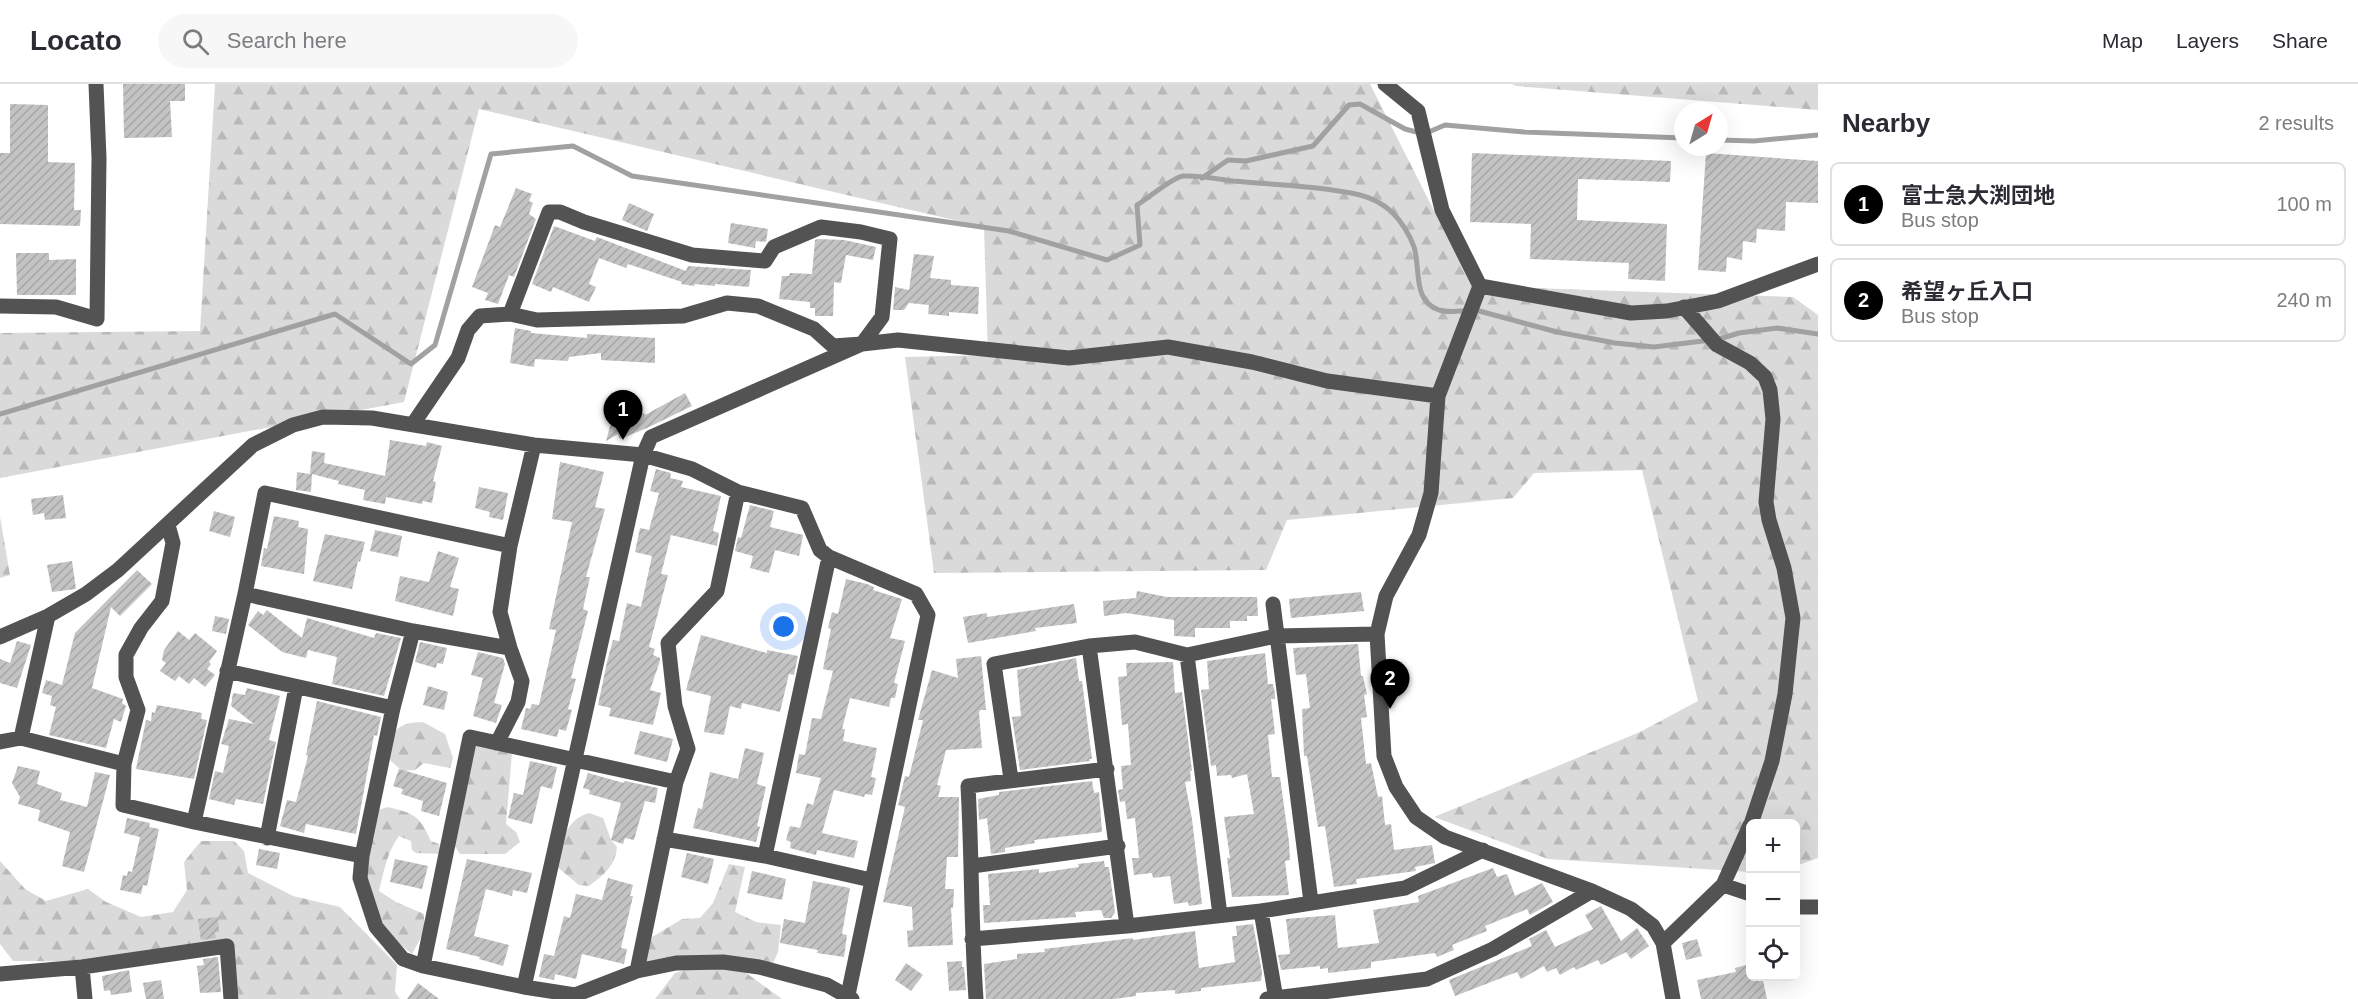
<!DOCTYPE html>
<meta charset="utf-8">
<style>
:root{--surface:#fff;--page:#f7f7f7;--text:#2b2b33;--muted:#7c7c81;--line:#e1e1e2;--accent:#000}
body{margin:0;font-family:Helvetica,"Noto Sans JP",sans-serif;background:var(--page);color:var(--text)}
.controls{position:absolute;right:18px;bottom:18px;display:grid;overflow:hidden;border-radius:9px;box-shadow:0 6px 24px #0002}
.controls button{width:54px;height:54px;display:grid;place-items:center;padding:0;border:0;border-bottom:2px solid var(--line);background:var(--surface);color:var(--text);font:30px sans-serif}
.compass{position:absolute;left:1674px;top:18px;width:54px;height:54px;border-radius:50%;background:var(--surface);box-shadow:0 6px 24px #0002;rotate:37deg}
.you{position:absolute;left:784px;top:543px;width:21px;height:21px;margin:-15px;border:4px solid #fff;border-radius:50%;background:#1a73e8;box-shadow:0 0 0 9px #1a73e833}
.badge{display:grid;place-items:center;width:39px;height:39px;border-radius:50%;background:var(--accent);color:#fff;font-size:20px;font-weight:700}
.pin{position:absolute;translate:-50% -50px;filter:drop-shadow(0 2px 3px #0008)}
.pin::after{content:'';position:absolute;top:32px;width:21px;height:18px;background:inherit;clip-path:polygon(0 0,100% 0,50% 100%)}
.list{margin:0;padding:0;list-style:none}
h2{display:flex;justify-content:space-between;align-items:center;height:78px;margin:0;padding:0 24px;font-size:26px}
h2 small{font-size:20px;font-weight:400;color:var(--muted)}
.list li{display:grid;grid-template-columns:39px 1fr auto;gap:18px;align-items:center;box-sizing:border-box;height:84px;margin:0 12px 12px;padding:0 12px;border:2px solid var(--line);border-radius:9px}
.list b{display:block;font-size:22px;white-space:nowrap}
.list p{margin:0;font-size:20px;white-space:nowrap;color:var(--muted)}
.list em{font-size:20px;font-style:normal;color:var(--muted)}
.icon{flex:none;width:33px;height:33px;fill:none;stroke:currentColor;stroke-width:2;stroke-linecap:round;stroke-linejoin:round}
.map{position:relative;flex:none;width:1818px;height:915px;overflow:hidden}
header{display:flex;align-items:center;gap:36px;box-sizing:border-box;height:84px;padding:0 30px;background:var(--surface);border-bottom:2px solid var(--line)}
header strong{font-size:28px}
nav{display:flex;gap:33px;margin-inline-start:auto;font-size:21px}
.search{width:420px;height:54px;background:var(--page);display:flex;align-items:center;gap:15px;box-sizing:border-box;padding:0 21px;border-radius:33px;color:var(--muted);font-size:22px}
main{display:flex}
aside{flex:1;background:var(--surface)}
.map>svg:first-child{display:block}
.forest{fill:url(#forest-firs)}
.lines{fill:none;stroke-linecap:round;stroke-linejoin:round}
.stream{stroke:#a1a1a1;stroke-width:5}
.building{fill:url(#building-hatch)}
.minor{stroke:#535353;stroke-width:15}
</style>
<header>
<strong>Locato</strong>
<div class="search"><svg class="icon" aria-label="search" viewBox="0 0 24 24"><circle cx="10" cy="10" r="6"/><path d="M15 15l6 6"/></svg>Search here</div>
<nav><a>Map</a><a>Layers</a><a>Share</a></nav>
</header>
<main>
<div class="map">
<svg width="1818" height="915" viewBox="0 0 1818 915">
<defs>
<pattern id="forest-firs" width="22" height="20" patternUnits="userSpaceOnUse" patternTransform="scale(1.5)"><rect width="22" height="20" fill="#dadada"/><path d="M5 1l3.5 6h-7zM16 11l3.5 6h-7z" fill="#b9b9b9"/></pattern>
<pattern id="building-hatch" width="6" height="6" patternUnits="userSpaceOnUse" patternTransform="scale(1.5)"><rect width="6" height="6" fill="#c3c3c3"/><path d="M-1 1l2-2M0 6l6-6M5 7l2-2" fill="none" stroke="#a6a6a6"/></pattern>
</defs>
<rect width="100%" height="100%" fill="#fff"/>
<path class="forest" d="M 215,0 L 1370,0 L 1472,202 L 1793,213 L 1818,231 L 1818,774 L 1796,782 L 1796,740 L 1750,740 L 1750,788 L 1548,775 L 1434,733 L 1640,648 L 1698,617 L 1642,386 L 1534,389 L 1513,414 L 1287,436 L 1266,486 L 934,489 L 905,273 L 988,271 L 984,143 L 479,25 L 404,318 L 0,394 L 0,249 L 200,247 Z
M 1512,0 L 1818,0 L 1818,26 L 1516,2 Z
M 0,433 L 10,491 L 0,494 Z
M 423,638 L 445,650 L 453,674 L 450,684 L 424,679 L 415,686 L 402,687 L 390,676 C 391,649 393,639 423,638 Z
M 474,659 L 512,669 L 506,740 L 516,748 L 520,758 L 505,770 L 460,770 L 451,756 Z
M 387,723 C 414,729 419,731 431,757 L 439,760 L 441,770 L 416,769 L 412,766 L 411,757 L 399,752 C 387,768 384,787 379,807 L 396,818 L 424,830 L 424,848 L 412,870 L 380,844 L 362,810 L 376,727 Z
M 589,729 L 603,734 L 611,756 L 617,763 C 615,783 604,790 589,802 L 579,801 L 556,782 C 562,760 564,736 589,729 Z
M 201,757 L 234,757 L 244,767 L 248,789 L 293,812 L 340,823 L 397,881 L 395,908 L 400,915 L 239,915 L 232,858 L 112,878 L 13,877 L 0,860 L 0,777 L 25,805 L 46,817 L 88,805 L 106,818 L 141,833 L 173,828 L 187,806 L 184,778 Z
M 729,780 L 745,783 L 735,828 L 756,838 L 781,841 L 778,868 L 770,886 L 742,886 L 782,915 L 655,915 L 675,889 L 695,883 L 639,879 L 647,856 L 682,835 L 700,834 L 713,819 Z"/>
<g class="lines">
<path class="stream" d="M 1719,56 L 1754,57 L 1818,51
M 1202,94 L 1228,76 L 1246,77 L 1313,62 L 1349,21 L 1360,20 L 1405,45 L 1424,50 L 1445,41 L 1524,48 L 1683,54
M 0,330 L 335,230 L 411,280 L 435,261 L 491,70 L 573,62 L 632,92 L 1009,147 L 1107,176 L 1140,161 L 1137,121 C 1147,115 1173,93 1183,92 C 1199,91 1217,95 1233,97 C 1275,101 1319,102 1360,111 C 1372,114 1383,120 1392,128 C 1401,137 1410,151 1414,163 C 1421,185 1412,217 1439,226 C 1452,230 1465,225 1479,227 L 1557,248 L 1615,259 L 1654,263 L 1719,255 L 1739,249 L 1777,244 L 1818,250"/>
</g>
<path class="building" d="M 123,0 L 185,0 L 185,17 L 170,17 L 172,53 L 124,54 Z
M 10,20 L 48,21 L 48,78 L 75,79 L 74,126 L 81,126 L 80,142 L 0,140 L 0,69 L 10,69 Z
M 1472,69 L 1671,77 L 1670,98 L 1578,95 L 1577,136 L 1667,140 L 1665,197 L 1628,195 L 1629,179 L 1530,175 L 1531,140 L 1470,138 Z
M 1706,69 L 1818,77 L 1818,119 L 1786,118 L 1785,147 L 1757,145 L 1756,159 L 1743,157 L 1742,176 L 1727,173 L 1726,188 L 1698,186 Z
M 516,104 L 532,110 L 529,117 L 533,119 L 529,130 L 536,135 L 514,193 L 509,191 L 498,220 L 485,216 L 488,209 L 472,203 L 495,141 L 500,143 Z
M 629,119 L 654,130 L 647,147 L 622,136 Z
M 731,139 L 768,145 L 766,158 L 756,157 L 755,164 L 728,159 Z
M 554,142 L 595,157 L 597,153 L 686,187 L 688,182 L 751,186 L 749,203 L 715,200 L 715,202 L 695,200 L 694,202 L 681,200 L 682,198 L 628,180 L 626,184 L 599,174 L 589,200 L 596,203 L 589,218 L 553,203 L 551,208 L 532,200 Z
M 818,155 L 844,156 L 876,163 L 873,176 L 846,171 L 841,199 L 834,198 L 833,232 L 815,232 L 815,224 L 810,224 L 810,218 L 779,215 L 782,192 L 789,192 L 790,189 L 812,190 L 815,156 Z
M 16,169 L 49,169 L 49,176 L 76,175 L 76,211 L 17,211 Z
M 914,170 L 934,172 L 930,194 L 951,196 L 951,201 L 979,203 L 978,230 L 949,228 L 949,232 L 928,230 L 929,221 L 909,219 L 904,226 L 893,226 L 895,203 L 909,206 Z
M 515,244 L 531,247 L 531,249 L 587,254 L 587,250 L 655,254 L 655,279 L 601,276 L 601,269 L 569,273 L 568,277 L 535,275 L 534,283 L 510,279 Z
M 685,309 L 692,322 L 647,344 L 620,355 L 618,350 L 606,357 L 613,331 L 629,325 L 635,333 L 644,329 L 645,331 Z
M 390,356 L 426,362 L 427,358 L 442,362 L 433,397 L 436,398 L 432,419 L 423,417 L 422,420 L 386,413 L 385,420 L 363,416 L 365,406 L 338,400 L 339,397 L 312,390 L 311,408 L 296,406 L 297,388 L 310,390 L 312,367 L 325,369 L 324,379 L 385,392 Z
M 560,378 L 604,388 L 595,423 L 605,425 L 586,493 L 590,493 L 583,525 L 588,527 L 571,594 L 576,595 L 568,625 L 572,626 L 566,647 L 559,645 L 557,653 L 521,645 L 526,624 L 530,625 L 532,620 L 539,621 L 556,546 L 549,545 L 572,438 L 552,435 Z
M 656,385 L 671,389 L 670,394 L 683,397 L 681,403 L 721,412 L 713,447 L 719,449 L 717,462 L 671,451 L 661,490 L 668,491 L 649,563 L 655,565 L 653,571 L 660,574 L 660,577 L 650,606 L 661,609 L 653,641 L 609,632 L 611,624 L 598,621 L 607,578 L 613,556 L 619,557 L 627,519 L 641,523 L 652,472 L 635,468 L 640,444 L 649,446 L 659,409 L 650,407 Z
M 479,403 L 508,409 L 503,436 L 489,433 L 490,428 L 475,424 Z
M 63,411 L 66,434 L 45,436 L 44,429 L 33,431 L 31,415 Z
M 750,421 L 774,427 L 770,443 L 803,451 L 799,472 L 775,466 L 769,489 L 750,484 L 753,472 L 735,467 L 738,453 L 741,454 Z
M 214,427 L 235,433 L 230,453 L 209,447 Z
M 274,432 L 299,437 L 298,443 L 308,445 L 304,490 L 261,482 L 264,464 L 267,465 Z
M 375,446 L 402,452 L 398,473 L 370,467 Z
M 325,450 L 365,458 L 360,478 L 358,477 L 352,505 L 313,497 Z
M 438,467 L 459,474 L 450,503 L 459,505 L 453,532 L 395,517 L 400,492 L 429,498 Z
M 72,477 L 76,505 L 52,508 L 47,481 Z
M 137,486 L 152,500 L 120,532 L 111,523 L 92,604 L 123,615 L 122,619 L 126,622 L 121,638 L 114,635 L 106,664 L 49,651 L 56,623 L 50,621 L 52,612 L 42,609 L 46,596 L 62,601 L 75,549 Z
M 846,495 L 867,500 L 874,503 L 873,506 L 902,515 L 890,554 L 905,557 L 894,599 L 898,600 L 895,614 L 891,614 L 889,623 L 850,614 L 842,645 L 845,645 L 843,657 L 877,664 L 871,693 L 876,694 L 872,711 L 865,710 L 864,713 L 834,706 L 822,749 L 858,757 L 854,774 L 817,766 L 816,771 L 790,764 L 791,758 L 786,756 L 790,742 L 800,744 L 807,719 L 813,721 L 821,694 L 796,689 L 799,670 L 805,671 L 812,634 L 821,635 L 833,587 L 823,585 L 831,545 L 828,544 L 832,528 L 838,530 Z
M 1137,507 L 1167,513 L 1257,513 L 1258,532 L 1247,532 L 1247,537 L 1230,537 L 1230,544 L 1195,544 L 1195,553 L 1174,552 L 1174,536 L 1126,529 L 1104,532 L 1103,517 L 1136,514 Z
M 1361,508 L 1364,527 L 1291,534 L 1289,515 Z
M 1074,520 L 1077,539 L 1035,544 L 1036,547 L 968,559 L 963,533 L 987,529 L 987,533 Z
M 267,526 L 302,554 L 307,534 L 374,554 L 376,549 L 401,554 L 384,612 L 332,600 L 337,573 L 308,566 L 306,574 L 282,568 L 248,541 L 258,527 L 263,531 Z
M 215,532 L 229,535 L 226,550 L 212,547 Z
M 178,547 L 189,556 L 195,549 L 217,567 L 209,578 L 211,580 L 207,585 L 215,591 L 205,603 L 194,594 L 189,600 L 179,592 L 175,597 L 160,587 L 166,579 L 162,576 L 164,566 Z
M 701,551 L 767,569 L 767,566 L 798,572 L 794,591 L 789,590 L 780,628 L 742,619 L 741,625 L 730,622 L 724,651 L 704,648 L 711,612 L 686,606 Z
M 17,557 L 31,561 L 17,604 L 0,599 L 0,575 L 10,579 Z
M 420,558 L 447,564 L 443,580 L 437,579 L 436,584 L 415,578 Z
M 1358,560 L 1361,592 L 1363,592 L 1367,610 L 1364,611 L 1367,633 L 1361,634 L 1366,680 L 1371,679 L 1378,713 L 1382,712 L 1385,741 L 1391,740 L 1394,766 L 1432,761 L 1435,779 L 1415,783 L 1416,787 L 1356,795 L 1357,800 L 1334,803 L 1325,742 L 1318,743 L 1307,672 L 1304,672 L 1302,625 L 1310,624 L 1306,590 L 1296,591 L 1293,564 Z
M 478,568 L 503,574 L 505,580 L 494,619 L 502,621 L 496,639 L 473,632 L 483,594 L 471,591 Z
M 1265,569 L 1268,600 L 1273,600 L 1275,610 L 1275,615 L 1271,615 L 1275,650 L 1268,651 L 1272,693 L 1280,693 L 1289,758 L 1290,776 L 1285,777 L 1289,811 L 1232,813 L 1227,774 L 1230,774 L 1224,733 L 1254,730 L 1247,690 L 1232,694 L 1231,691 L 1217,692 L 1216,681 L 1211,682 L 1201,606 L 1209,605 L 1207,577 Z
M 981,572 L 986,626 L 980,626 L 979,629 L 982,664 L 946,666 L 937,701 L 941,702 L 938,713 L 959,713 L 958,773 L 947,773 L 945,805 L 954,805 L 953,824 L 951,824 L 953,861 L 908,863 L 907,847 L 913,846 L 912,823 L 883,818 L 905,723 L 898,721 L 900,713 L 905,692 L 909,693 L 923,636 L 918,636 L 932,586 L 958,594 L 956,575 Z
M 1076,574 L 1079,597 L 1082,597 L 1092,675 L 1089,675 L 1090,677 L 1020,686 L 1012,633 L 1021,632 L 1017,586 Z
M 1173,578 L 1175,609 L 1182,608 L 1192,687 L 1190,687 L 1191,697 L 1185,698 L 1192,735 L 1202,820 L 1189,822 L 1188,818 L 1174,820 L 1170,792 L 1153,794 L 1152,789 L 1134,791 L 1132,774 L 1139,774 L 1135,734 L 1127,735 L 1125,717 L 1120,718 L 1118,706 L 1123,705 L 1121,682 L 1131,681 L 1128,640 L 1122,641 L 1118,593 L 1127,592 L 1126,579 Z
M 428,602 L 448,608 L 444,626 L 423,621 Z
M 247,604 L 280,612 L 269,656 L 276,658 L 263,720 L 236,715 L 234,721 L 209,715 L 215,687 L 223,689 L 229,662 L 221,660 L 229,635 L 254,640 L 231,622 L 233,609 L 245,611 Z
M 317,617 L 381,633 L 377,652 L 374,651 L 356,750 L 306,740 L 304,749 L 280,742 L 287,716 L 296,718 L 308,672 L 306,671 Z
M 157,621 L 202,629 L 201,635 L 207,636 L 194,695 L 136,685 L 146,636 L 151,637 L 152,628 L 155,629 Z
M 640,647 L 673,655 L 667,678 L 634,670 Z
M 745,664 L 764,669 L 757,700 L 766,703 L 757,742 L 760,743 L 756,758 L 693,744 L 698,724 L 702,725 L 710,688 L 738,695 Z
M 530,677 L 557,683 L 552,705 L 541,702 L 532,740 L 508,734 L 514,709 L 523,711 Z
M 18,682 L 40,687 L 37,700 L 62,709 L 60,716 L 87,723 L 95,688 L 110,691 L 84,788 L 62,782 L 70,748 L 38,737 L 40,726 L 18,720 L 20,713 L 12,699 Z
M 399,685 L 447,699 L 439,732 L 421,727 L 423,717 L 401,710 L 403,705 L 393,702 Z
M 588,689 L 624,699 L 625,697 L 658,704 L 655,719 L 645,717 L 634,756 L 625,754 L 623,760 L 611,756 L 621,719 L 589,710 L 590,706 L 583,704 Z
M 1092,697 L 1094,709 L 1099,708 L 1102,748 L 1034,756 L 1035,759 L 1005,764 L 1005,768 L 991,770 L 987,734 L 979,736 L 978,715 L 999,711 L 999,708 Z
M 127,734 L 150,739 L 149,743 L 159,745 L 147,802 L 143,801 L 141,810 L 120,806 L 123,791 L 127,792 L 128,787 L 132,788 L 140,753 L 124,749 Z
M 259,765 L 280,769 L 277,785 L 256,781 Z
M 687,769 L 714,775 L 708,800 L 681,793 Z
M 395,775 L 428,782 L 422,805 L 390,798 Z
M 467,775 L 532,789 L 527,809 L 513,806 L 512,812 L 486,805 L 474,852 L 509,861 L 503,882 L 479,875 L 480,873 L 446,865 Z
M 1104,777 L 1105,783 L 1109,783 L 1115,828 L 1111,834 L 1104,834 L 1101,826 L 1075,828 L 1076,833 L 984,839 L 983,821 L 990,821 L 988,790 L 1039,785 L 1039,789 L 1079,783 L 1078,780 Z
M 1493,784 L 1497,793 L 1507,790 L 1515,812 L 1542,799 L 1553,818 L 1530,831 L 1527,825 L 1485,842 L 1487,847 L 1452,861 L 1454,866 L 1437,873 L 1435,869 L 1371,878 L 1371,884 L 1328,889 L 1328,884 L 1320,885 L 1320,882 L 1281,886 L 1278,871 L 1290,870 L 1286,835 L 1335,831 L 1338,864 L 1379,859 L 1373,826 L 1419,818 L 1418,812 Z
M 752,787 L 786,795 L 782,816 L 747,809 Z
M 608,794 L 633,801 L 630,812 L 633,812 L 621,864 L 627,865 L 624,880 L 582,870 L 576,895 L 555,890 L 554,896 L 539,893 L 544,870 L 554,872 L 564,832 L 570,834 L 576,810 L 602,816 Z
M 813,797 L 850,804 L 842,850 L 847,851 L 844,873 L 817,869 L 818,866 L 780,859 L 784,835 L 805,839 Z
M 1601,822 L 1621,857 L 1637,844 L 1649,862 L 1631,875 L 1626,868 L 1601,881 L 1598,876 L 1576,886 L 1574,883 L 1560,891 L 1556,884 L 1547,888 L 1544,882 L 1521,895 L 1517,888 L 1455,912 L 1449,896 L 1532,862 L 1529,855 L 1546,846 L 1555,863 L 1593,845 L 1585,831 Z
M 218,833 L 219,848 L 215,848 L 216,854 L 201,856 L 198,835 Z
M 1253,840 L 1262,888 L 1261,897 L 1201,904 L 1201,907 L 1175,910 L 1175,906 L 1136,909 L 1136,912 L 1114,915 L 986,915 L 984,880 L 1017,875 L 1017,870 L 1045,868 L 1044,865 L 1109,857 L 1133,854 L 1133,856 L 1195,847 L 1199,884 L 1235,878 L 1232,852 L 1237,852 L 1236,842 Z
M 1697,855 L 1702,872 L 1686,876 L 1682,859 Z
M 218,873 L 221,908 L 200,909 L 197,882 L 204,881 L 203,875 Z
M 962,877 L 962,883 L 964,883 L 966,906 L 949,907 L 947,878 Z
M 906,879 L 923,891 L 911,907 L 895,896 Z
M 1750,880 L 1750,892 L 1762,892 L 1767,915 L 1701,915 L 1697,896 L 1736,888 L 1735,884 Z
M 129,886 L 132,908 L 111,911 L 110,906 L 104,907 L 102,892 Z
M 161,896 L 164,915 L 146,915 L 143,899 Z
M 418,899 L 439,915 L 407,915 Z"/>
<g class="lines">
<path class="minor" d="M 1385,0 L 1418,27 L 1442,126 L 1480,202 L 1438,312 L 1431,409 L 1419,451 L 1386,512 L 1377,550 L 1384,672 L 1396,703 L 1416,733 L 1445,753 L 1592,807 L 1631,825 L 1653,842 L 1663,859 L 1673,915
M 549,128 L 560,128 L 584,138 L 692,171 L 765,177 L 774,163 L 821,143 L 861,148 L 890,155 L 882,233 L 862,260 L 833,262 L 814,245 L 758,222 L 727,219 L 683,232 L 537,236 L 510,230 Z
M 1480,202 L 1631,229 L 1667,227 L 1718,217 L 1818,180
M 0,222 L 56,223 L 97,235 L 99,74 L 96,0
M 1684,223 L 1717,261 L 1750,279 L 1765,293 L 1770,306 L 1773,335 L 1766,418 L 1769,436 L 1784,484 L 1793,534 L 1785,610 L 1772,677 L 1751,740
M 413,340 L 458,274 L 468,246 L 480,232 L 510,230
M 168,441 L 173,459 L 162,517 L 141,544 L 126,571 L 126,593 L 138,626 L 124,680 L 123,721 L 194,738 L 362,772 L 360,794 L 376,843 L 403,875 L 423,882 L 524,903 L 575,911 L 637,887 L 676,879 L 723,878 L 759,883 L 827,901 L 852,915
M 245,510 L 413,547 L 510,564
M 1273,520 L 1311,818
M 0,553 L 48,532 L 86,510 L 118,486 L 253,361 L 293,341 L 323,333 L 372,334 L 534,361 L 643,371 L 692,385 L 738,408 L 802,424 L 820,466 L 829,473 L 916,510 L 928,531 L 848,911
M 1089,562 L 1127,842
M 1187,571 L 1220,831
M 227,587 L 393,624
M 21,654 L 48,532
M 0,658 L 21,654 L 124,680
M 497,659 L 518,618 L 522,597 L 510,564 L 500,528 L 510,462 L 534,361
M 1011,695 L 994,580 L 1089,562 L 1135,558 L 1187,571 L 1276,552 L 1377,550
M 194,738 L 245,510 L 265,409 L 510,462
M 267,754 L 296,603
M 664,755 L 765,772 L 871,796
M 362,772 L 393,624 L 413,547
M 765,772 L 829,473
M 972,782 L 1118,762
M 1723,801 L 1750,741
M 1796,823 L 1818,823
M 1261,827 L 1276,915
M 972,855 L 1127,842 L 1261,827 L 1405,804 L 1483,766
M 1663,859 L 1723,801 L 1750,810
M 423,882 L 470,653 L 676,698
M 82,883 L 85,915
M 637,887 L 676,698 L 688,665 L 675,622 L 668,559 L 717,507 L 738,408
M 0,890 L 82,883 L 227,862 L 231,915
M 524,903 L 643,371 L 651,353 L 862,260 L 898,256 L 1069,274 L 1168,263 L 1252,278 L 1327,297 L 1438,312
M 976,915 C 971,844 972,773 968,702 L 1107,685
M 1267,915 L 1427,895 L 1493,865 L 1592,807"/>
</g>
</svg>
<div class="controls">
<button>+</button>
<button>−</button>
<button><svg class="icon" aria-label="locate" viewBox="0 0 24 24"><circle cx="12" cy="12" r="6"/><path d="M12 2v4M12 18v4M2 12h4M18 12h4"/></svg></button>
</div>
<svg class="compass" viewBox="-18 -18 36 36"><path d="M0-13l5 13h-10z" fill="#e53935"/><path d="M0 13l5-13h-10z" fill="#7c7c81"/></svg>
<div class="you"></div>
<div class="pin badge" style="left:623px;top:356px">1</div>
<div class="pin badge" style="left:1390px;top:625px">2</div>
</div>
<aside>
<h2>Nearby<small>2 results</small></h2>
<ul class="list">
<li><span class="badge">1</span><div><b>富士急大渕団地</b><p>Bus stop</p></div><em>100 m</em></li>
<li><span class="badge">2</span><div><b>希望ヶ丘入口</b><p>Bus stop</p></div><em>240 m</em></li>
</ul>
</aside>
</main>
